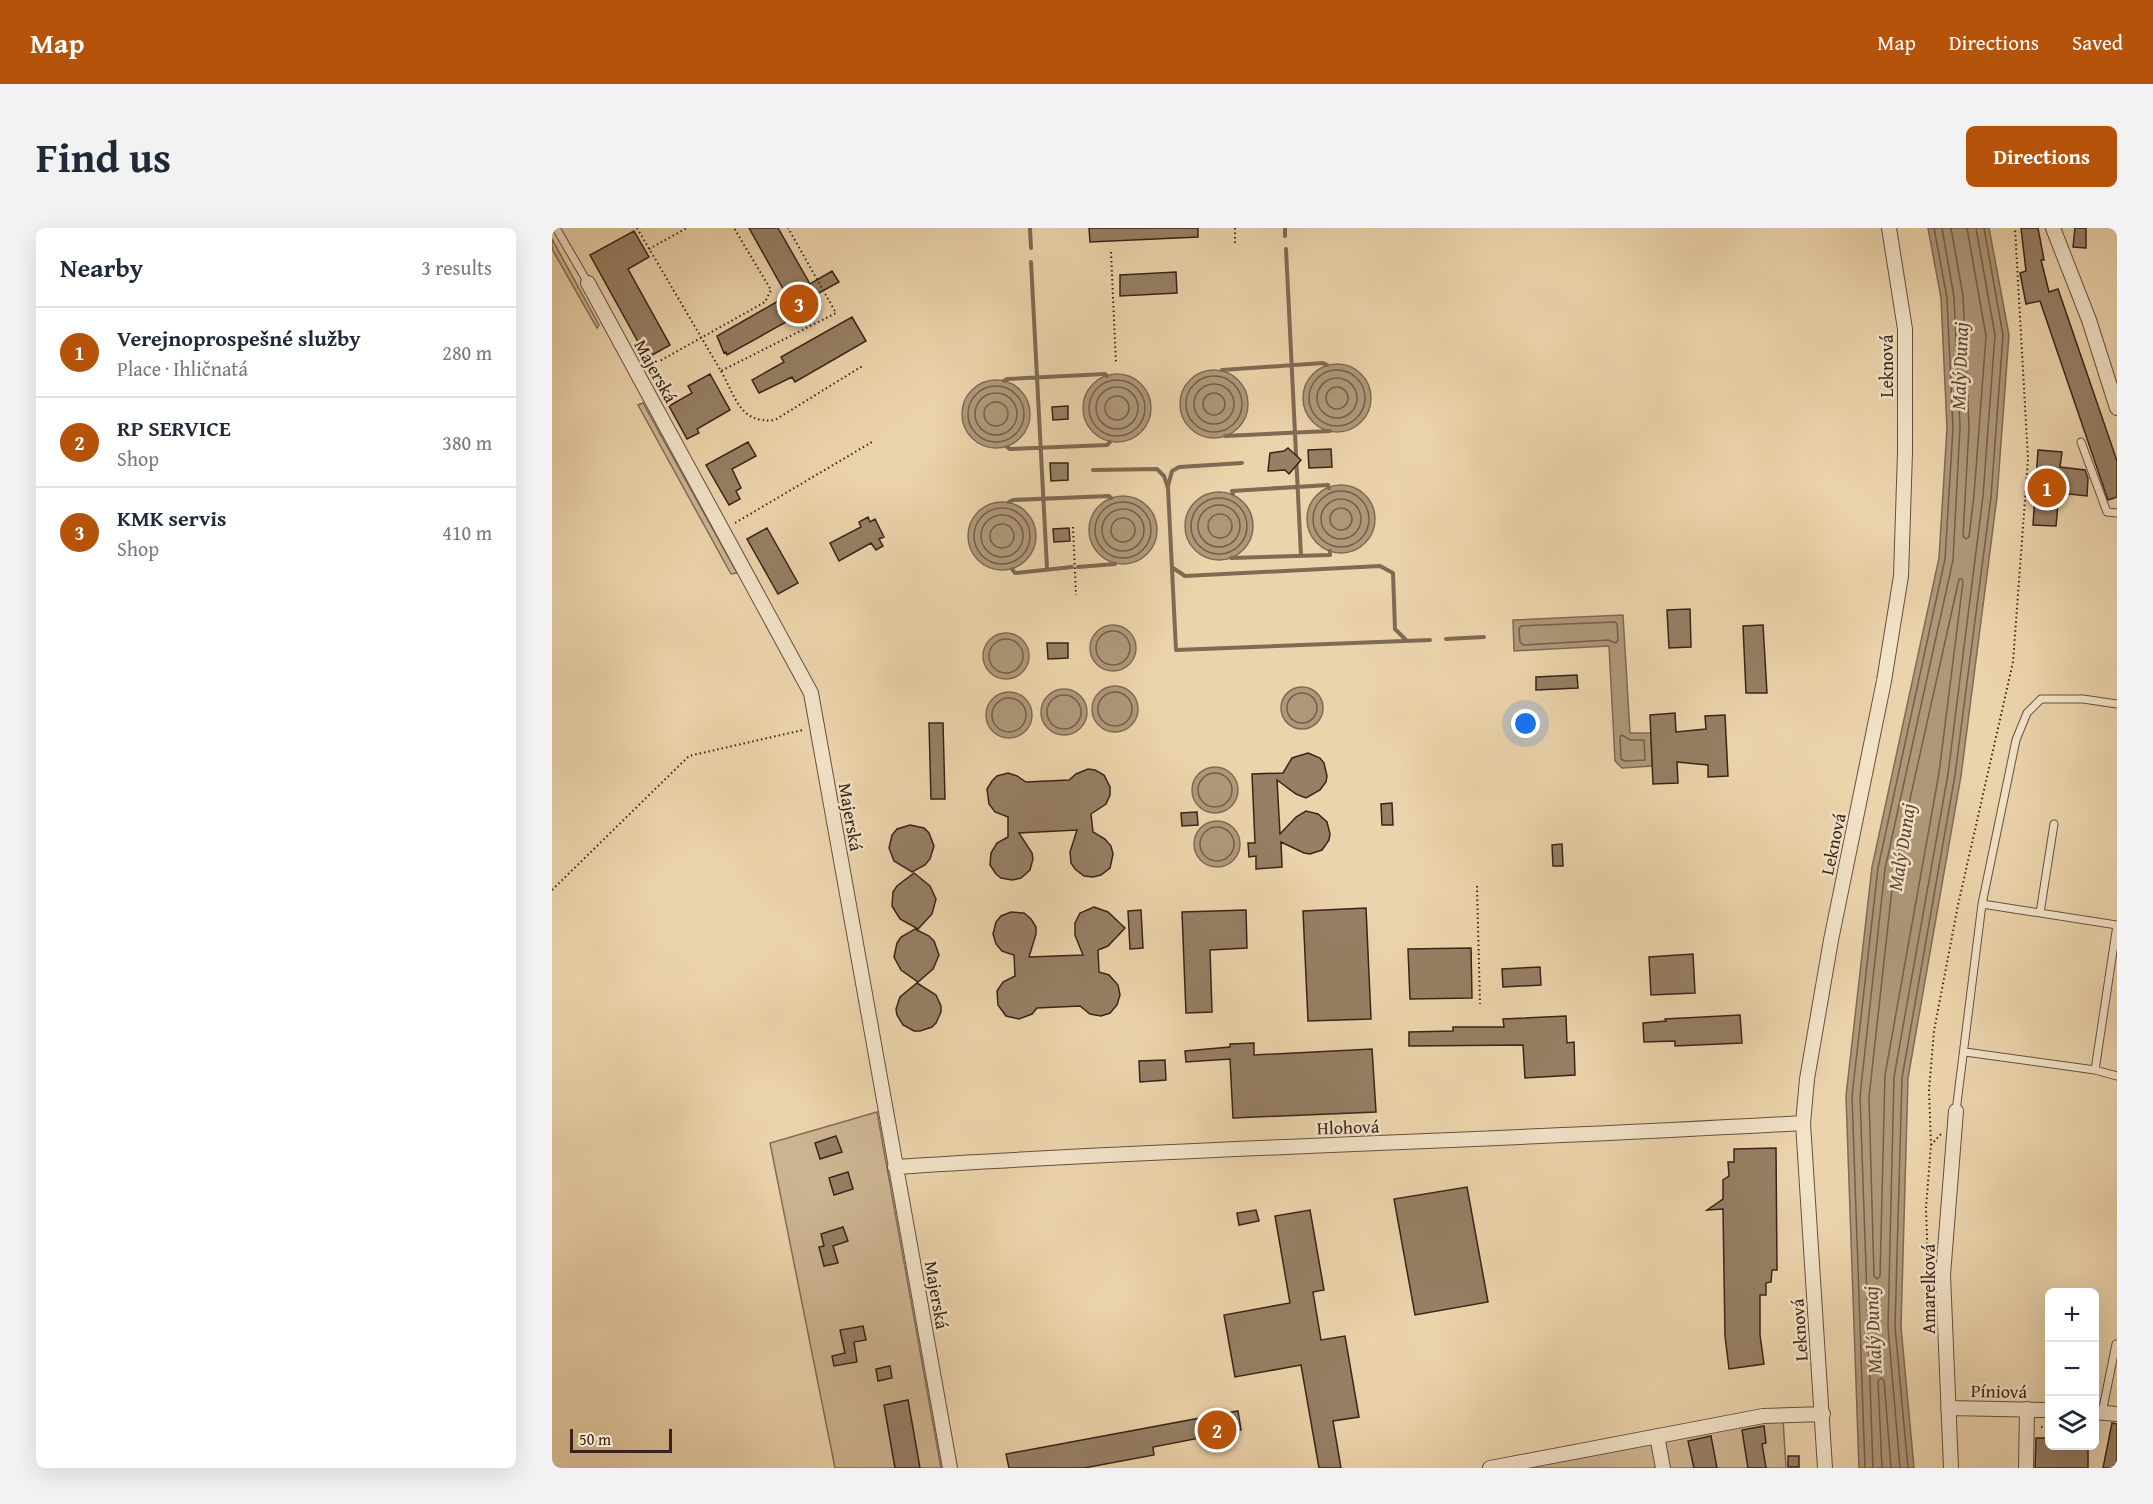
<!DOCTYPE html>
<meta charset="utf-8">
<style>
:root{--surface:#fff;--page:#f2f2f3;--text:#1f2937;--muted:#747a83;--line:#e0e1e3;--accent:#b45309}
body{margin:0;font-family:"Gentium Book Plus",serif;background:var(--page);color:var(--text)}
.controls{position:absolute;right:18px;bottom:18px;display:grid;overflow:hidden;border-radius:9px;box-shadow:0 6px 24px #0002}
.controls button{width:54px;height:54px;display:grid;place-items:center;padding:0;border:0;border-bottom:2px solid var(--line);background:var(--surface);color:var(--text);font:30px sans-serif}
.scale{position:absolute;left:18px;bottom:15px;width:102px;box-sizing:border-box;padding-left:6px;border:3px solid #392419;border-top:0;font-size:16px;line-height:21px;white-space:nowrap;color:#392419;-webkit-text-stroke:4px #f2e2c8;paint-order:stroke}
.you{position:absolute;left:974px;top:496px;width:21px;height:21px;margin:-15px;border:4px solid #fff;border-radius:50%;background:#1a73e8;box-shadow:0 0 0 9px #1a73e833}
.badge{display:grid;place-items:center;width:39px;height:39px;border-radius:50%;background:var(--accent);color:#fff;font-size:20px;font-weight:700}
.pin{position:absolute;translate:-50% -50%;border:3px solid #fff;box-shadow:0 2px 6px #0006}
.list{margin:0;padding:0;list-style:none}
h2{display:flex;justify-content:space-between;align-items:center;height:78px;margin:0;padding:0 24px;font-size:26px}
h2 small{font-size:20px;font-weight:400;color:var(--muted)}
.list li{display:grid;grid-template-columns:39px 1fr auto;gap:18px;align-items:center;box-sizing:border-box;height:90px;padding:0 24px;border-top:2px solid var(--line)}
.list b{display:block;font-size:22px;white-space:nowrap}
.list p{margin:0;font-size:20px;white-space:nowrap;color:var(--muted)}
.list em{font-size:20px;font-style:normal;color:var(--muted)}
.icon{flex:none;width:33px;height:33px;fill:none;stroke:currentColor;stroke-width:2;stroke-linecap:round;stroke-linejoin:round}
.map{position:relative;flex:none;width:1565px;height:1240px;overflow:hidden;border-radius:9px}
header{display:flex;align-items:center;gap:36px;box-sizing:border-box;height:84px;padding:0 30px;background:var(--accent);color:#fff}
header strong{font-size:28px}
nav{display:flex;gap:33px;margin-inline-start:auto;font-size:21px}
.intro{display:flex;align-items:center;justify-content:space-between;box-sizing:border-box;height:144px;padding:0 36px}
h1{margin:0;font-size:42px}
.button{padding:15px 27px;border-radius:9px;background:var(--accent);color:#fff;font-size:21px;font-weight:700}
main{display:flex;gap:36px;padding:0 36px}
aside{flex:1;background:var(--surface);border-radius:9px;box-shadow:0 6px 24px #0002}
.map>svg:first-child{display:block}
.green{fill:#cdb592;stroke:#836c56;stroke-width:1.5}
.water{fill:#ae9879;stroke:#7f6a53;stroke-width:1.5}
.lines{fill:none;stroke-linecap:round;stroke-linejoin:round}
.shore{stroke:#745e49;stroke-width:1.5}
.stream{stroke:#7f6a53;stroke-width:4}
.building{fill:#967f65;stroke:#392419;stroke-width:1.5}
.lane-casing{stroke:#66503e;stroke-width:9}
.street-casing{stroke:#66503e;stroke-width:16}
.path{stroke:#392419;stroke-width:2;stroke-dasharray:1.5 3;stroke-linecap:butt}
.lane{stroke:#f2e2c8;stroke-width:7}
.street{stroke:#f2e2c8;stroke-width:14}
.labels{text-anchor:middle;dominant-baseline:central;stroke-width:5;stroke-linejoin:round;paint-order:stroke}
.street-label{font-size:18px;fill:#392419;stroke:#f2e2c8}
.water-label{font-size:20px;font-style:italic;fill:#5c4736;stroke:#f2e2c8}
</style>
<header>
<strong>Map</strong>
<nav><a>Map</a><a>Directions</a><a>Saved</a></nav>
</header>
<div class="intro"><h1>Find us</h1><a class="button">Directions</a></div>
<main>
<aside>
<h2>Nearby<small>3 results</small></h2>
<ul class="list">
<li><span class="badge">1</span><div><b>Verejnoprospešné služby</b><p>Place · Ihličnatá</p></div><em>280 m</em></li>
<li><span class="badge">2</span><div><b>RP SERVICE</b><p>Shop</p></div><em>380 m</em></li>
<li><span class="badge">3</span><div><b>KMK servis</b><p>Shop</p></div><em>410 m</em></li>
</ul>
</aside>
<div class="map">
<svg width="1565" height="1240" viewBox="0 0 1565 1240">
<rect width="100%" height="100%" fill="#ebd3ab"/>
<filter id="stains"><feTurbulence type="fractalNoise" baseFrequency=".00333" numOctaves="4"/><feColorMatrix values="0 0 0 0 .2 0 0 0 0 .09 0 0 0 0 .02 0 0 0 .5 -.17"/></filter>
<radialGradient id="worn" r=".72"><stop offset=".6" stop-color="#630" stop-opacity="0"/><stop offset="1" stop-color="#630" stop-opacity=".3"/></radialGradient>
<path class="green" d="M 0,11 L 47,97 L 45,100 L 0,21 Z
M 91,175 L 185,345 L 179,346 L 86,177 Z
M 325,884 L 389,1240 L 283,1240 L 218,915 Z
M 1231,1191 L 1234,1240 L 971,1240 Z"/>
<path class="water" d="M 1376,0 L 1437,0 L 1457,107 L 1445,269 L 1409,548 L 1356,850 L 1349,1099 L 1362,1240 L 1307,1240 L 1294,868 L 1320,639 L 1387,330 L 1395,200 L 1389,70 Z
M751 170a34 34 0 1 1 68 0a34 34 0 1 1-68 0Z
M628 176a34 34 0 1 1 68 0a34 34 0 1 1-68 0Z
M531 180a34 34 0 1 1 68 0a34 34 0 1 1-68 0Z
M410 186a34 34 0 1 1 68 0a34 34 0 1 1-68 0Z
M755 291a34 34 0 1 1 68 0a34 34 0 1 1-68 0Z
M633 298a34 34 0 1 1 68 0a34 34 0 1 1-68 0Z
M537 302a34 34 0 1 1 68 0a34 34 0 1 1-68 0Z
M416 308a34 34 0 1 1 68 0a34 34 0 1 1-68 0Z
M 1071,387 L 1078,505 L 1099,505 L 1100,538 L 1070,540 L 1063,533 L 1057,418 L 962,423 L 961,392 Z
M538 420a23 23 0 1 1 46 0a23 23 0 1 1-46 0Z
M431 428a23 23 0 1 1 46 0a23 23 0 1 1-46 0Z
M540 481a23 23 0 1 1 46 0a23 23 0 1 1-46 0Z
M729 480a21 21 0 1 1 42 0a21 21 0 1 1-42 0Z
M489 484a23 23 0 1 1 46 0a23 23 0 1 1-46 0Z
M434 487a23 23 0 1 1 46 0a23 23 0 1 1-46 0Z
M640 562a23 23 0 1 1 46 0a23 23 0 1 1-46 0Z
M642 616a23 23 0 1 1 46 0a23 23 0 1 1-46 0Z"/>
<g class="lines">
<path class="shore" d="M 1399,0 L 1411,68 L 1417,199 L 1411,308 L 1414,311 L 1417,309 L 1422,267 L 1434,108 L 1415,0
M757 170a28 28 0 1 1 56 0a28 28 0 1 1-56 0Z
M634 176a28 28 0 1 1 56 0a28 28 0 1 1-56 0Z
M765 170a20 20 0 1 1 40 0a20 20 0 1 1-40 0Z
M537 180a28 28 0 1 1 56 0a28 28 0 1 1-56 0Z
M642 176a20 20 0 1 1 40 0a20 20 0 1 1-40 0Z
M416 186a28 28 0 1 1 56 0a28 28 0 1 1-56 0Z
M774 170a11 11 0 1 1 22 0a11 11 0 1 1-22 0Z
M544 180a21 21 0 1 1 42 0a21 21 0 1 1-42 0Z
M651 176a11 11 0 1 1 22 0a11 11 0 1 1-22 0Z
M423 186a21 21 0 1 1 42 0a21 21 0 1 1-42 0Z
M553 180a12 12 0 1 1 24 0a12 12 0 1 1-24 0Z
M432 186a12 12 0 1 1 24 0a12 12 0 1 1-24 0Z
M761 291a28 28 0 1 1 56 0a28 28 0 1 1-56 0Z
M639 298a28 28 0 1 1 56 0a28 28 0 1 1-56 0Z
M769 291a20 20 0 1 1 40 0a20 20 0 1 1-40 0Z
M543 302a28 28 0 1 1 56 0a28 28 0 1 1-56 0Z
M646 298a21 21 0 1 1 42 0a21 21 0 1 1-42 0Z
M422 308a28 28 0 1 1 56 0a28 28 0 1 1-56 0Z
M778 291a11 11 0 1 1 22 0a11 11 0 1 1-22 0Z
M550 302a21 21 0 1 1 42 0a21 21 0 1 1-42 0Z
M656 298a12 12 0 1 1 24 0a12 12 0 1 1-24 0Z
M429 308a21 21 0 1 1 42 0a21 21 0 1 1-42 0Z
M559 302a12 12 0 1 1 24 0a12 12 0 1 1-24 0Z
M438 308a12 12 0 1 1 24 0a12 12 0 1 1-24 0Z
M 1407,351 L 1410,351 L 1411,354 L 1387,545 L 1333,847 L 1328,1048 L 1325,1051 L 1322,1048 L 1317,869 L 1342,643 Z
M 1063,394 L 1065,396 L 1066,412 L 1064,415 L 1056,412 L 971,417 L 968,414 L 967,401 L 969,398 Z
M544 420a17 17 0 1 1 34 0a17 17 0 1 1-34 0Z
M437 428a17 17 0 1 1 34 0a17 17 0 1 1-34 0Z
M546 481a17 17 0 1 1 34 0a17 17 0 1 1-34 0Z
M735 480a15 15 0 1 1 30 0a15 15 0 1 1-30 0Z
M495 484a17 17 0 1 1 34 0a17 17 0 1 1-34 0Z
M440 487a17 17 0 1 1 34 0a17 17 0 1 1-34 0Z
M 1070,507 L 1078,512 L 1092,512 L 1093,532 L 1073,533 L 1069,531 L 1068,509 Z
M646 562a17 17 0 1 1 34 0a17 17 0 1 1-34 0Z
M648 616a17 17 0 1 1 34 0a17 17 0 1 1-34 0Z
M 1313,1240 L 1300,868 L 1326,640 L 1393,331 L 1401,200 L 1395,70 L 1382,0
M 1321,1240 L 1308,868 L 1333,641 L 1401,332 L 1408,199 L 1402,69 L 1390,0
M 1330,1240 L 1326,1153 L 1329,1150 L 1332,1152 L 1339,1240
M 1348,1240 L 1336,1099 L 1342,849 L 1396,546 L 1431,268 L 1443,107 L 1424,0
M 1356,1240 L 1343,1099 L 1350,850 L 1403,547 L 1439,269 L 1451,107 L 1432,0"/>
<path class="stream" d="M 478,0 L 479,20
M 733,0 L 733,8
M 734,21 L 749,328
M 479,34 L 495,340
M 670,142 L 771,135 L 775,137
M 452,153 L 455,151 L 553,146 L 555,148
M 673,208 L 778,203
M 455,219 L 458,221 L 555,217 L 558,214
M 541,242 L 605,241 L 612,248 L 616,260 L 624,422 L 878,412
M 616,258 L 620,243 L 627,239 L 690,235
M 681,266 L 680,263 L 776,257 L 777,260
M 457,274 L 461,272 L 557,268 L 559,270
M 679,330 L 778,327 L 778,323
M 526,339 L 563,336
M 621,340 L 633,348 L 828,338 L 841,345 L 843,401 L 854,412
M 460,341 L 463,345 L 520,339
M 894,411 L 932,409"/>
</g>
<path class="building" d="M 197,0 L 226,0 L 258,56 L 280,43 L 287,54 L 263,67 L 268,75 L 175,127 L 174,124 L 172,125 L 165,108 L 235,68 Z
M 537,0 L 646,0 L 646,9 L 538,14 Z
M 1469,0 L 1486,0 L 1492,32 L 1489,32 L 1497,64 L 1506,61 L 1565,233 L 1565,269 L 1556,272 L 1488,73 L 1474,76 L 1468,45 L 1474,43 Z
M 1523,0 L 1534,0 L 1534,20 L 1521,19 Z
M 82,3 L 97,29 L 76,41 L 118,117 L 95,130 L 38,27 Z
M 624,44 L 625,65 L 568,68 L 568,47 Z
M 300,89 L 314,113 L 243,154 L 240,149 L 207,165 L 200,152 L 232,134 L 229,129 Z
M 158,146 L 178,182 L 145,201 L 147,205 L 135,211 L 117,178 L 140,165 L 136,158 Z
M 516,178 L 516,191 L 501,192 L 500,179 Z
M 196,214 L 204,228 L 180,241 L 189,260 L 184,263 L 188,271 L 177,277 L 154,237 Z
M 736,220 L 749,232 L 737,246 L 733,242 L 716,243 L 718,225 L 732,223 Z
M 779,221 L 780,239 L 757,240 L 756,222 Z
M 1486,222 L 1510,224 L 1508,239 L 1533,242 L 1536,250 L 1535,268 L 1507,265 L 1504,298 L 1481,297 Z
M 498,235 L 516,235 L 516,252 L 499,253 Z
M 316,289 L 318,294 L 323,291 L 332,309 L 327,311 L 331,318 L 324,322 L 319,315 L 287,333 L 278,315 L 309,299 L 307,294 Z
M 215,300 L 246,355 L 226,366 L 195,311 Z
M 517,300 L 518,313 L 502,314 L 501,301 Z
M 1138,381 L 1139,419 L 1117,420 L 1115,382 Z
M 1211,397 L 1215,465 L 1194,465 L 1191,398 Z
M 495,415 L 516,415 L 516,430 L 496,431 Z
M 1025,447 L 1026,460 L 984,462 L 984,449 Z
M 1123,485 L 1124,504 L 1154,501 L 1153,488 L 1173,487 L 1176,548 L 1156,549 L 1156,537 L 1125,534 L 1126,555 L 1101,556 L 1098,487 Z
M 377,495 L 391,495 L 393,571 L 379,571 Z
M 756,525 L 768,530 L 772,535 L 775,548 L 774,554 L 768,562 L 754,570 L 744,566 L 725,552 L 728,606 L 744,589 L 754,583 L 766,586 L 775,594 L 778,606 L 777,612 L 770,622 L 758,626 L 752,625 L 729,614 L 730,639 L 704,641 L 704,628 L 697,629 L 696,615 L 703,615 L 700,546 L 731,545 L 740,530 Z
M 536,541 L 543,542 L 552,547 L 558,559 L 558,567 L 554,576 L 539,586 L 541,604 L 553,611 L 559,618 L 561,626 L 558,640 L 549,647 L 541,649 L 532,648 L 523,641 L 519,635 L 518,624 L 525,602 L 467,605 L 480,625 L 481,631 L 478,642 L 469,650 L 460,652 L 449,650 L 444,646 L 438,637 L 439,625 L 445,615 L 456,609 L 456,589 L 443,584 L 437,576 L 435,561 L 440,553 L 445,548 L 456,545 L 465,548 L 474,554 L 517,552 L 524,546 Z
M 840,575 L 841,597 L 830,597 L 829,576 Z
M 645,584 L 646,597 L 630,598 L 629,585 Z
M 358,597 L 372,600 L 377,605 L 382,618 L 378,631 L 373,637 L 360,644 L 342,633 L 337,620 L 340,607 L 345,601 Z
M 1010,616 L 1011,638 L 1001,638 L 1000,617 Z
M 362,645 L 378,658 L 384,671 L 380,686 L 366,701 L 348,691 L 340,678 L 341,664 L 345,658 Z
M 542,679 L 556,684 L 573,700 L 556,718 L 546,722 L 547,744 L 557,747 L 566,757 L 568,767 L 565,777 L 558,785 L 549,788 L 538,786 L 528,778 L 485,780 L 480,786 L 467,791 L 454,788 L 446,777 L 445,763 L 451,754 L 463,748 L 462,727 L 450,723 L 444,716 L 441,706 L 444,694 L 449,688 L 459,684 L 472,685 L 479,691 L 484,699 L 484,706 L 477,729 L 531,727 L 523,707 L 523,695 L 528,685 Z
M 814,680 L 819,791 L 756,793 L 751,683 Z
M 589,682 L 591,720 L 578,721 L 576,683 Z
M 694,682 L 695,720 L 658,722 L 660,784 L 634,785 L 630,684 Z
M 363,701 L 377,708 L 382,713 L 387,727 L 381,741 L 366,754 L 349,742 L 342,729 L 345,715 L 349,709 Z
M 919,720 L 920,770 L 858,771 L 856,721 Z
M 1141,726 L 1143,765 L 1099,767 L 1097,729 Z
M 988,739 L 989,757 L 951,759 L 950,741 Z
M 365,755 L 384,767 L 389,778 L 389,784 L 384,795 L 380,799 L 368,803 L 362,803 L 351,797 L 345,787 L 344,781 L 348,769 Z
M 1188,787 L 1190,815 L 1123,818 L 1123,813 L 1092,814 L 1091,795 L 1114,793 L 1113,791 Z
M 1014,788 L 1015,815 L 1022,814 L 1023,847 L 973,850 L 971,817 L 857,818 L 857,804 L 901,803 L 901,799 L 952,799 L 951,791 Z
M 702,815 L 702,827 L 820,821 L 824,884 L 681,890 L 678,831 L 634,834 L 633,823 L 678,819 L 678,816 Z
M 613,832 L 614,852 L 588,854 L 587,833 Z
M 284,908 L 290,924 L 268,931 L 263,915 Z
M 1224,920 L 1225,1042 L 1220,1042 L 1219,1054 L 1214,1055 L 1214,1067 L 1208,1067 L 1208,1107 L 1212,1136 L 1177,1141 L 1173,1108 L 1171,981 L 1155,982 L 1171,971 L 1171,952 L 1177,948 L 1176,934 L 1182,934 L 1182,921 Z
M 296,944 L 301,961 L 282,967 L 277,950 Z
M 915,959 L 936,1074 L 863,1087 L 842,971 Z
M 704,982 L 707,993 L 687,997 L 685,985 Z
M 758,982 L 772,1062 L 761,1064 L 769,1112 L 793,1108 L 807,1189 L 781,1193 L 789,1240 L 767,1240 L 749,1137 L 683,1149 L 672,1087 L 738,1075 L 723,988 Z
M 291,999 L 296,1013 L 281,1018 L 286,1035 L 272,1038 L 267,1019 L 272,1018 L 269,1006 Z
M 311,1098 L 314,1112 L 302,1114 L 305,1134 L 282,1138 L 280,1128 L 293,1125 L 288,1102 Z
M 338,1138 L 340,1150 L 326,1153 L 324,1141 Z
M 356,1172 L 368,1240 L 343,1240 L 332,1177 Z
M 686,1183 L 689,1202 L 601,1219 L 602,1227 L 532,1240 L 457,1240 L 454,1226 Z
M 1560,1195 L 1565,1196 L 1565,1240 L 1551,1240 Z
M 1212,1198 L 1214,1215 L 1210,1216 L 1214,1240 L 1196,1240 L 1190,1202 Z
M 1159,1208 L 1165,1240 L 1142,1240 L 1136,1213 Z
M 1484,1210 L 1497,1210 L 1497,1218 L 1536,1218 L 1536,1240 L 1483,1240 Z
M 1236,1228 L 1247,1228 L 1247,1239 L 1236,1239 Z"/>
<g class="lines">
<defs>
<path id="lane" d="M 4,0 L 36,55
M 1529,214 L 1555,284 L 1565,285
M 1430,676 L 1464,512 L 1475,485 L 1489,471 L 1531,471 L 1565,476
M 1488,685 L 1502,596
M 1413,824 L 1543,842 L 1565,697
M 1543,842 L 1565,848
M 1404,883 L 1430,676 L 1565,697
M 1550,1185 L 1564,1116"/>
<path id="street" d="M 1501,0 L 1537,92 L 1565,180
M 36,55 L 259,465 L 398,1240
M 343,939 C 645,919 948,913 1251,895
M 1396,1180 L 1498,1182
M 1542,1184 L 1565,1186
M 1105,1208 L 1111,1240
M 938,1240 L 1211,1188 L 1271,1186
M 1273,1240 L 1251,895 L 1255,851 L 1279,712 L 1332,453 L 1349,348 L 1353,224 L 1353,101 L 1337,0
M 1399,1240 L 1391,1047 L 1404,883
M 1474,1240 L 1475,1181"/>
</defs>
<use href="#lane" class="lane-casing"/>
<use href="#street" class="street-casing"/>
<path class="path" d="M 85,0 L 169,143 L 284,85 L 236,0
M 683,0 L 683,18
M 97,21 L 135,0
M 559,24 L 564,136
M 97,139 L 213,74 L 219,62 L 182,0
M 169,143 C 184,170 188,196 223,192 L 312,137
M 183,295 L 320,214
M 521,299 L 524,367
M 925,658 L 928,776
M 0,662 L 137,528 L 251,502
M 1379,917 L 1377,862 L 1382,803 L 1406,677 L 1461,434 L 1476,231 L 1463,0
M 1378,1097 L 1374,980 L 1379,917 L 1389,906
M 1489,1199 L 1498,1199"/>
<use href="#lane" class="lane"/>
<use href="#street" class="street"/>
</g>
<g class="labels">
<g class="street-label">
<text transform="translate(1334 138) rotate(-90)">Leknová</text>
<text transform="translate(104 143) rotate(61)">Majerská</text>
<text transform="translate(299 589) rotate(80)">Majerská</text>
<text transform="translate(1281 616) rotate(-78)">Leknová</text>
<text transform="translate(796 899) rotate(-2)">Hlohová</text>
<text transform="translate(1376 1061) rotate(-90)">Amarelková</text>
<text transform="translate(385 1067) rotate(80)">Majerská</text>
<text transform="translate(1247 1102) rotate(-94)">Leknová</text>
<text transform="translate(1447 1163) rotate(1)">Píniová</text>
</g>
<g class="water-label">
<text transform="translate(1407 138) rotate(-88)">Malý Dunaj</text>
<text transform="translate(1349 619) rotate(-81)">Malý Dunaj</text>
<text transform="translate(1320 1102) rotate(-93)">Malý Dunaj</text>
</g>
</g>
<rect width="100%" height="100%" filter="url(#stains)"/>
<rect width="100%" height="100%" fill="url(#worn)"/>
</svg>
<div class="controls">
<button>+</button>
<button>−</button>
<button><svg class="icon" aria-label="layers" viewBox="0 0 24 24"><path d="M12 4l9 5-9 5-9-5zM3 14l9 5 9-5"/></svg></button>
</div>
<div class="scale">50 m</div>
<div class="you"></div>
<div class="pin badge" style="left:1495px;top:260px">1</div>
<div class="pin badge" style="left:665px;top:1202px">2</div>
<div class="pin badge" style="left:247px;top:76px">3</div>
</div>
</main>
